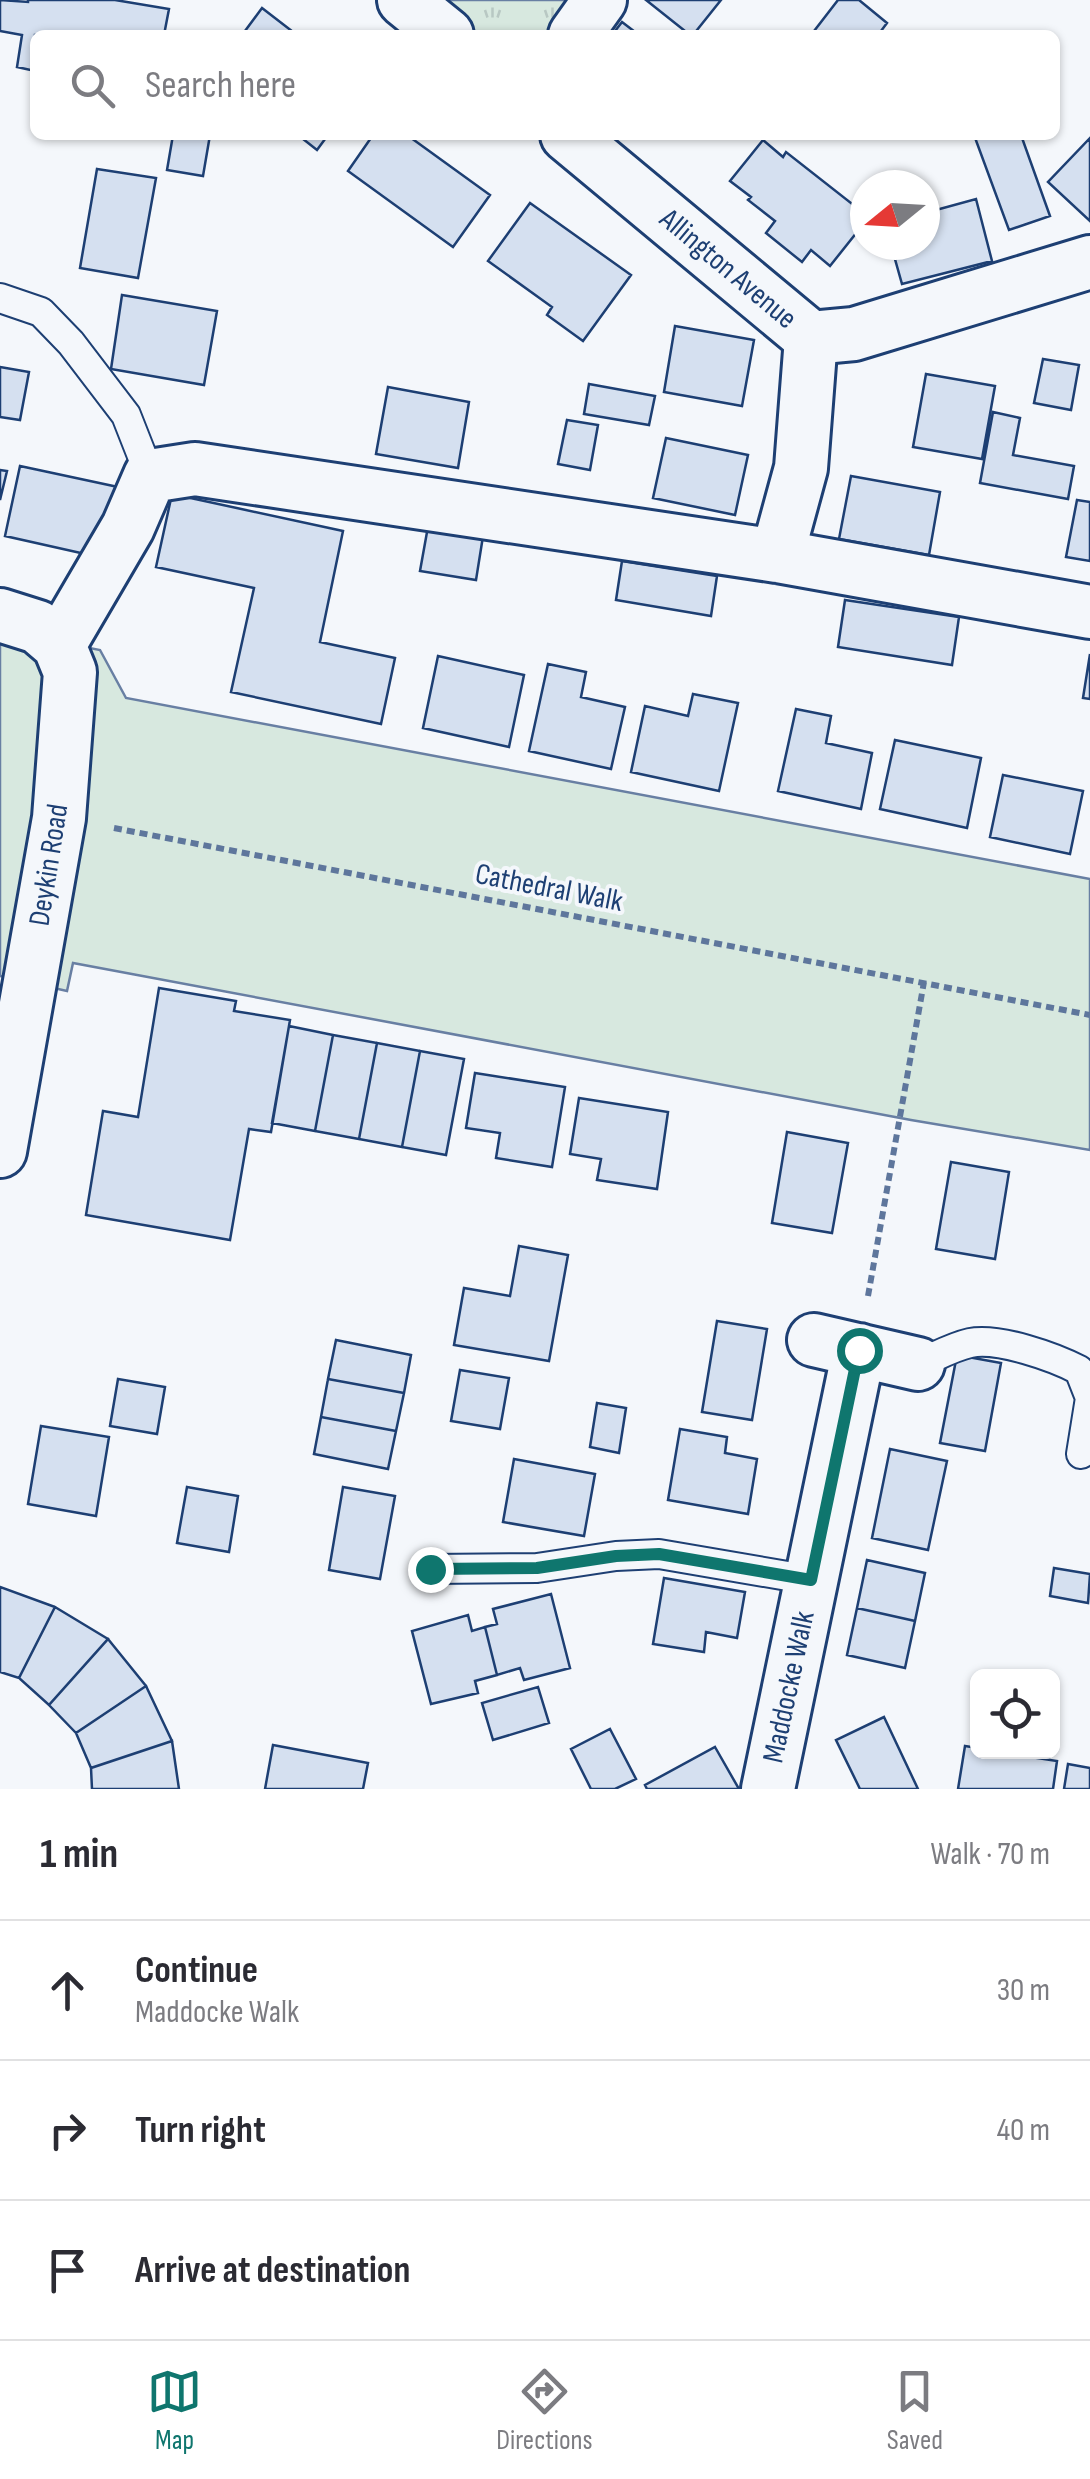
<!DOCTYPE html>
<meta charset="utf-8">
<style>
:root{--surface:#fff;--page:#f7f7f7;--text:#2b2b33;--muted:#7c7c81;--line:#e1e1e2;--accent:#0f766e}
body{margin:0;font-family:"Sofia Sans Condensed",sans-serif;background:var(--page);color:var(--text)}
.controls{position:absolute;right:30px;bottom:30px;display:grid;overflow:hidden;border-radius:15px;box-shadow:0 2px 8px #0004}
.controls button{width:90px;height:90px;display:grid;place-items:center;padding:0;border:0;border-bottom:2px solid var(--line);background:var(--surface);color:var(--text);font:50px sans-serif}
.compass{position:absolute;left:850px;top:170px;width:90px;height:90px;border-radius:50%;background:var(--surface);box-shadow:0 2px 8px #0004;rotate:252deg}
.stop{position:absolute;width:30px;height:30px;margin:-22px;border:8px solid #0f766e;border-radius:50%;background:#fff}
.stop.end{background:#0f766e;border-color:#fff;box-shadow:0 2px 10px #0008}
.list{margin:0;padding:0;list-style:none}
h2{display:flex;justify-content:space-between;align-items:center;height:130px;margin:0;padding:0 40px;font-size:42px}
h2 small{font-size:32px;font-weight:400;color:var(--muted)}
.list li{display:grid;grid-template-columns:65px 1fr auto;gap:30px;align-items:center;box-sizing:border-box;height:140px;padding:0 40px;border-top:2px solid var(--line)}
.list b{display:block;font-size:38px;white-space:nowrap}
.list p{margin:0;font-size:32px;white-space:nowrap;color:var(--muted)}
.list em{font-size:32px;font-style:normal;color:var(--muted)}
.icon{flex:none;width:55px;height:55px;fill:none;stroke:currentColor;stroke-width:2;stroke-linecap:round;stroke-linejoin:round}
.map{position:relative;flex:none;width:1090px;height:1789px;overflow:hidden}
.search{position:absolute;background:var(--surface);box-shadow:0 2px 8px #0004;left:30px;right:30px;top:30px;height:110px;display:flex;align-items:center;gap:25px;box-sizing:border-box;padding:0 35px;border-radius:15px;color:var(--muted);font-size:38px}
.sheet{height:550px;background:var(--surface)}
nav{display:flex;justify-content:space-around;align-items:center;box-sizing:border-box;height:140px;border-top:2px solid var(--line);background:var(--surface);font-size:28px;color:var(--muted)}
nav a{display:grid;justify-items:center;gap:5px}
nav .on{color:var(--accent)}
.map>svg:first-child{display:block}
.grass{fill:url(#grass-tufts);stroke:#687fa3;stroke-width:2.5}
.green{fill:#d7e8df;stroke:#687fa3;stroke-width:2.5}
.building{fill:#d5e0f0;stroke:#1d3f73;stroke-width:2.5}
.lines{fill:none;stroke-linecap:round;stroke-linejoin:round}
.lane-casing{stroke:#1d3f73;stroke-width:32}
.street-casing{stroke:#1d3f73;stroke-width:58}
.path{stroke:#5e769c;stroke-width:6;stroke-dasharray:8 5;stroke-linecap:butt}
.lane{stroke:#f4f7fb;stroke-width:28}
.street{stroke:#f4f7fb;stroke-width:52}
.route{stroke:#0f766e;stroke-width:12}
.labels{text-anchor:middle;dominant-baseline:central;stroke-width:8;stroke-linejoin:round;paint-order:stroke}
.street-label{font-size:30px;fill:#1d3f73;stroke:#f4f7fb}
</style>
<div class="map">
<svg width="1090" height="1789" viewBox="0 0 1090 1789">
<defs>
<pattern id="grass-tufts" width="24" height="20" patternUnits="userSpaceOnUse" patternTransform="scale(2.5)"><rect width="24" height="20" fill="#d7e8df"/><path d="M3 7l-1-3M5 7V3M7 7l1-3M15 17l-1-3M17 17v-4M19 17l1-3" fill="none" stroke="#b8c8c3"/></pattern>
</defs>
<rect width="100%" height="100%" fill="#f4f7fb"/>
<path class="grass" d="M 404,0 L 600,0 L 575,35 L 447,35 Z"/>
<path class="green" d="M 0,630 L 100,650 L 126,698 L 1090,879 L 1090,1150 L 911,1120 L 73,963 L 67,991 L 0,976 Z"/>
<path class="building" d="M 0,0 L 28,2 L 28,0 L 115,0 L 169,9 L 164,35 L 35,35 L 35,71 L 17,67 L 22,35 L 0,31 Z
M 646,0 L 721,0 L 693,35 L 690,35 Z
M 838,0 L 859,0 L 887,23 L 878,35 L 811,35 Z
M 262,8 L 297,35 L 242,35 Z
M 622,22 L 639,35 L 612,35 Z
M 173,135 L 210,135 L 203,176 L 167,170 Z
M 298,135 L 328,135 L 317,150 Z
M 373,135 L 407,135 L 490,195 L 453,247 L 348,171 Z
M 974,135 L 1021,135 L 1050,216 L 1009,230 Z
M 1090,138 L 1090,221 L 1048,182 Z
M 763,140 L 783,157 L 786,152 L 865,214 L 865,222 L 830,266 L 811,250 L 802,262 L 766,233 L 775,221 L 748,200 L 751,197 L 730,181 Z
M 97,169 L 156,178 L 138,278 L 80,268 Z
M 976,199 L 992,261 L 902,284 L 891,245 L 925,245 L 925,213 Z
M 530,203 L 631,275 L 583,341 L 547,315 L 552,307 L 488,261 Z
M 122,295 L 217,311 L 204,385 L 111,369 Z
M 675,326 L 754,340 L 742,406 L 664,392 Z
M 1043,359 L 1079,365 L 1071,410 L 1034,403 Z
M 0,367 L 29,372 L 20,420 L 0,417 Z
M 926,374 L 995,386 L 982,459 L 913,447 Z
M 589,384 L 655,396 L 649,425 L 584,414 Z
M 388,387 L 469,402 L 458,468 L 376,454 Z
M 993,412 L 1020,418 L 1013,455 L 1074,466 L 1068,499 L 980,483 Z
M 567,420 L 598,425 L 590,470 L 558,464 Z
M 666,438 L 748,455 L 735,515 L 653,498 Z
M 20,466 L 118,487 L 103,558 L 5,536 Z
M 0,470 L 7,471 L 0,500 Z
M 851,476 L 940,492 L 929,555 L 839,539 Z
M 172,494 L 343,531 L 320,642 L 395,658 L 381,724 L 231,692 L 254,588 L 156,567 Z
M 1077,500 L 1090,502 L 1090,561 L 1066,557 Z
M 429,521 L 484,530 L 476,580 L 420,571 Z
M 622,561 L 717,576 L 711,616 L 616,600 Z
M 845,600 L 959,617 L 952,665 L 838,647 Z
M 1090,654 L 1090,699 L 1083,698 Z
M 438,656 L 524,675 L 509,747 L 423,728 Z
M 548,664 L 586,672 L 581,697 L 625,707 L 611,769 L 529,751 Z
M 693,694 L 738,703 L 719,791 L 631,772 L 645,706 L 688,716 Z
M 796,709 L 831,716 L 826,743 L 872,753 L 861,809 L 778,791 Z
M 895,740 L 981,758 L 967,828 L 880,809 Z
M 1003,775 L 1083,791 L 1070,854 L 990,837 Z
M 159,988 L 236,1001 L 234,1011 L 290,1020 L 271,1132 L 249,1129 L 230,1240 L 86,1215 L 103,1111 L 138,1117 Z
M 289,1026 L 333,1035 L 315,1131 L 272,1123 Z
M 333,1035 L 377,1043 L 359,1139 L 315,1131 Z
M 377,1043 L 420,1051 L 402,1147 L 359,1139 Z
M 420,1051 L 464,1059 L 446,1155 L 402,1147 Z
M 475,1073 L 565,1087 L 552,1167 L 496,1158 L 500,1133 L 466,1128 Z
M 579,1098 L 668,1112 L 657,1189 L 597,1180 L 601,1159 L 570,1154 Z
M 787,1132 L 848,1143 L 832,1233 L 772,1223 Z
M 951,1162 L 1009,1172 L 995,1259 L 936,1249 Z
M 519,1246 L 568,1255 L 549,1361 L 454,1345 L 464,1288 L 510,1296 Z
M 717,1321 L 767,1329 L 752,1420 L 702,1412 Z
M 336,1340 L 411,1355 L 404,1393 L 328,1379 Z
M 957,1355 L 1001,1363 L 985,1451 L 940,1443 Z
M 460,1370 L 509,1378 L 500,1429 L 451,1421 Z
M 118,1379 L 165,1387 L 157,1434 L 110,1426 Z
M 328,1379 L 404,1393 L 396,1431 L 321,1417 Z
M 597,1403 L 626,1408 L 619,1453 L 590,1447 Z
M 321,1417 L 396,1431 L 388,1469 L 314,1454 Z
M 41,1426 L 109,1437 L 96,1516 L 28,1504 Z
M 680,1429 L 727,1437 L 725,1453 L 757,1459 L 748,1514 L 668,1500 Z
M 890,1449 L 947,1461 L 928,1550 L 872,1538 Z
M 514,1459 L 595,1474 L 584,1536 L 503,1522 Z
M 187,1487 L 238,1496 L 229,1552 L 177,1543 Z
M 343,1487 L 395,1496 L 380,1579 L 329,1570 Z
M 867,1560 L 925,1573 L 915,1621 L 857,1608 Z
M 1054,1568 L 1090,1574 L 1088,1603 L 1050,1596 Z
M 664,1578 L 745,1592 L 737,1638 L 706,1632 L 704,1652 L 653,1644 Z
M 0,1587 L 55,1607 L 19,1678 L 0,1672 Z
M 551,1594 L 570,1668 L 524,1680 L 520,1668 L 497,1675 L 485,1627 L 497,1624 L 493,1609 Z
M 55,1607 L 108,1639 L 49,1705 L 19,1678 Z
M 857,1608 L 915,1621 L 905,1668 L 847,1655 Z
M 468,1615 L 472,1631 L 485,1627 L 497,1675 L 475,1681 L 478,1693 L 431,1704 L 412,1631 Z
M 108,1639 L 146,1686 L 76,1733 L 49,1705 Z
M 146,1686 L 172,1741 L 91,1768 L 76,1733 Z
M 538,1687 L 549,1723 L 493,1740 L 482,1703 Z
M 884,1717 L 918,1789 L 860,1789 L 836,1740 Z
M 610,1729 L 636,1779 L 615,1789 L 591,1789 L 571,1749 Z
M 172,1741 L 179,1789 L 92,1789 L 91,1768 Z
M 273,1745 L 368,1763 L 363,1789 L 265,1789 Z
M 965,1746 L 978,1748 L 978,1752 L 997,1752 L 1057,1761 L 1053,1789 L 958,1789 Z
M 715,1747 L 739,1789 L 647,1789 L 645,1785 Z
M 1068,1764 L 1090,1768 L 1090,1789 L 1064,1789 Z"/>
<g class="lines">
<defs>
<path id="lane" d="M 0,298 L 41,312 L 71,343 L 126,415 L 150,476
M 918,1364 C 935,1357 952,1347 970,1343 C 998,1337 1054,1357 1079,1370 L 1090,1398 L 1081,1454
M 430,1569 L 537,1568 L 616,1556 L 659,1554 L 811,1580"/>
<path id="street" d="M 404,0 L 447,35
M 575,35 L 600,0
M 567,135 L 811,338 L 801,468 L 777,556
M 811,338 L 854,334 L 1090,262
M 0,615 L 38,627 L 59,645 L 70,672 L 59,818 L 0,1151
M 59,645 L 128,527 L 150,476 L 195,469 L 777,556 L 1090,612
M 814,1340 L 918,1364
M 768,1789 L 859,1350"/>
</defs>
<use href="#lane" class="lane-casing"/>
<use href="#street" class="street-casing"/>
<path class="path" d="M 114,828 L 1090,1015
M 868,1296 L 924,982"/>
<use href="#lane" class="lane"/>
<use href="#street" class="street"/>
</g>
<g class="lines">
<path class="route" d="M 430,1569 L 537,1568 L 616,1556 L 659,1554 L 811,1580 L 859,1350"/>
</g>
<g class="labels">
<g class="street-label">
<text transform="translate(728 269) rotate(40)">Allington Avenue</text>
<text transform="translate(49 865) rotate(-81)">Deykin Road</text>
<text transform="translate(549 888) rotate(11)">Cathedral Walk</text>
<text transform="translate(789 1687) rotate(-78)">Maddocke Walk</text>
</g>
</g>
</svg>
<div class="controls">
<button><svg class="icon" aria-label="locate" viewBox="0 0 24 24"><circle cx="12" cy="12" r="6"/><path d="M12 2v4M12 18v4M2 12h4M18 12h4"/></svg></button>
</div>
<svg class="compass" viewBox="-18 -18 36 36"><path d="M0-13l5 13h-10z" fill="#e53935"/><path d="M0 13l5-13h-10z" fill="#7c7c81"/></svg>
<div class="stop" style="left:859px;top:1350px"></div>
<div class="stop end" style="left:430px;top:1569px"></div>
<div class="search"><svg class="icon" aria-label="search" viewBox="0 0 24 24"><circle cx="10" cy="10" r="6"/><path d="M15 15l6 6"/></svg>Search here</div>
</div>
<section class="sheet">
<h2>1 min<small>Walk · 70 m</small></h2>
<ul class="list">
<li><svg class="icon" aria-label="ahead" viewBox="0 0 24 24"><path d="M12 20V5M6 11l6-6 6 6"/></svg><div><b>Continue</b><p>Maddocke Walk</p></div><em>30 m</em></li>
<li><svg class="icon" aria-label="right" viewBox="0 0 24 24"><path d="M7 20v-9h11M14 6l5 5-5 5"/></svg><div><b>Turn right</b></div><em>40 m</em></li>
<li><svg class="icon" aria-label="arrive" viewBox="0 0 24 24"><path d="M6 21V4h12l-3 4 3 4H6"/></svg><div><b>Arrive at destination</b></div></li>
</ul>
</section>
<nav>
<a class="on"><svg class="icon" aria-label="map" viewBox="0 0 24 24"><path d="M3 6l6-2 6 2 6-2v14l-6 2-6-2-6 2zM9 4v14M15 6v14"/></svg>Map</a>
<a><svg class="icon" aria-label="directions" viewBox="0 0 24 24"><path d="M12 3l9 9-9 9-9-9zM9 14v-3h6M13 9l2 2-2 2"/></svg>Directions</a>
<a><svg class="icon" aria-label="saved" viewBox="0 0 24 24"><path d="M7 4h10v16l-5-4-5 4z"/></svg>Saved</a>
</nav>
